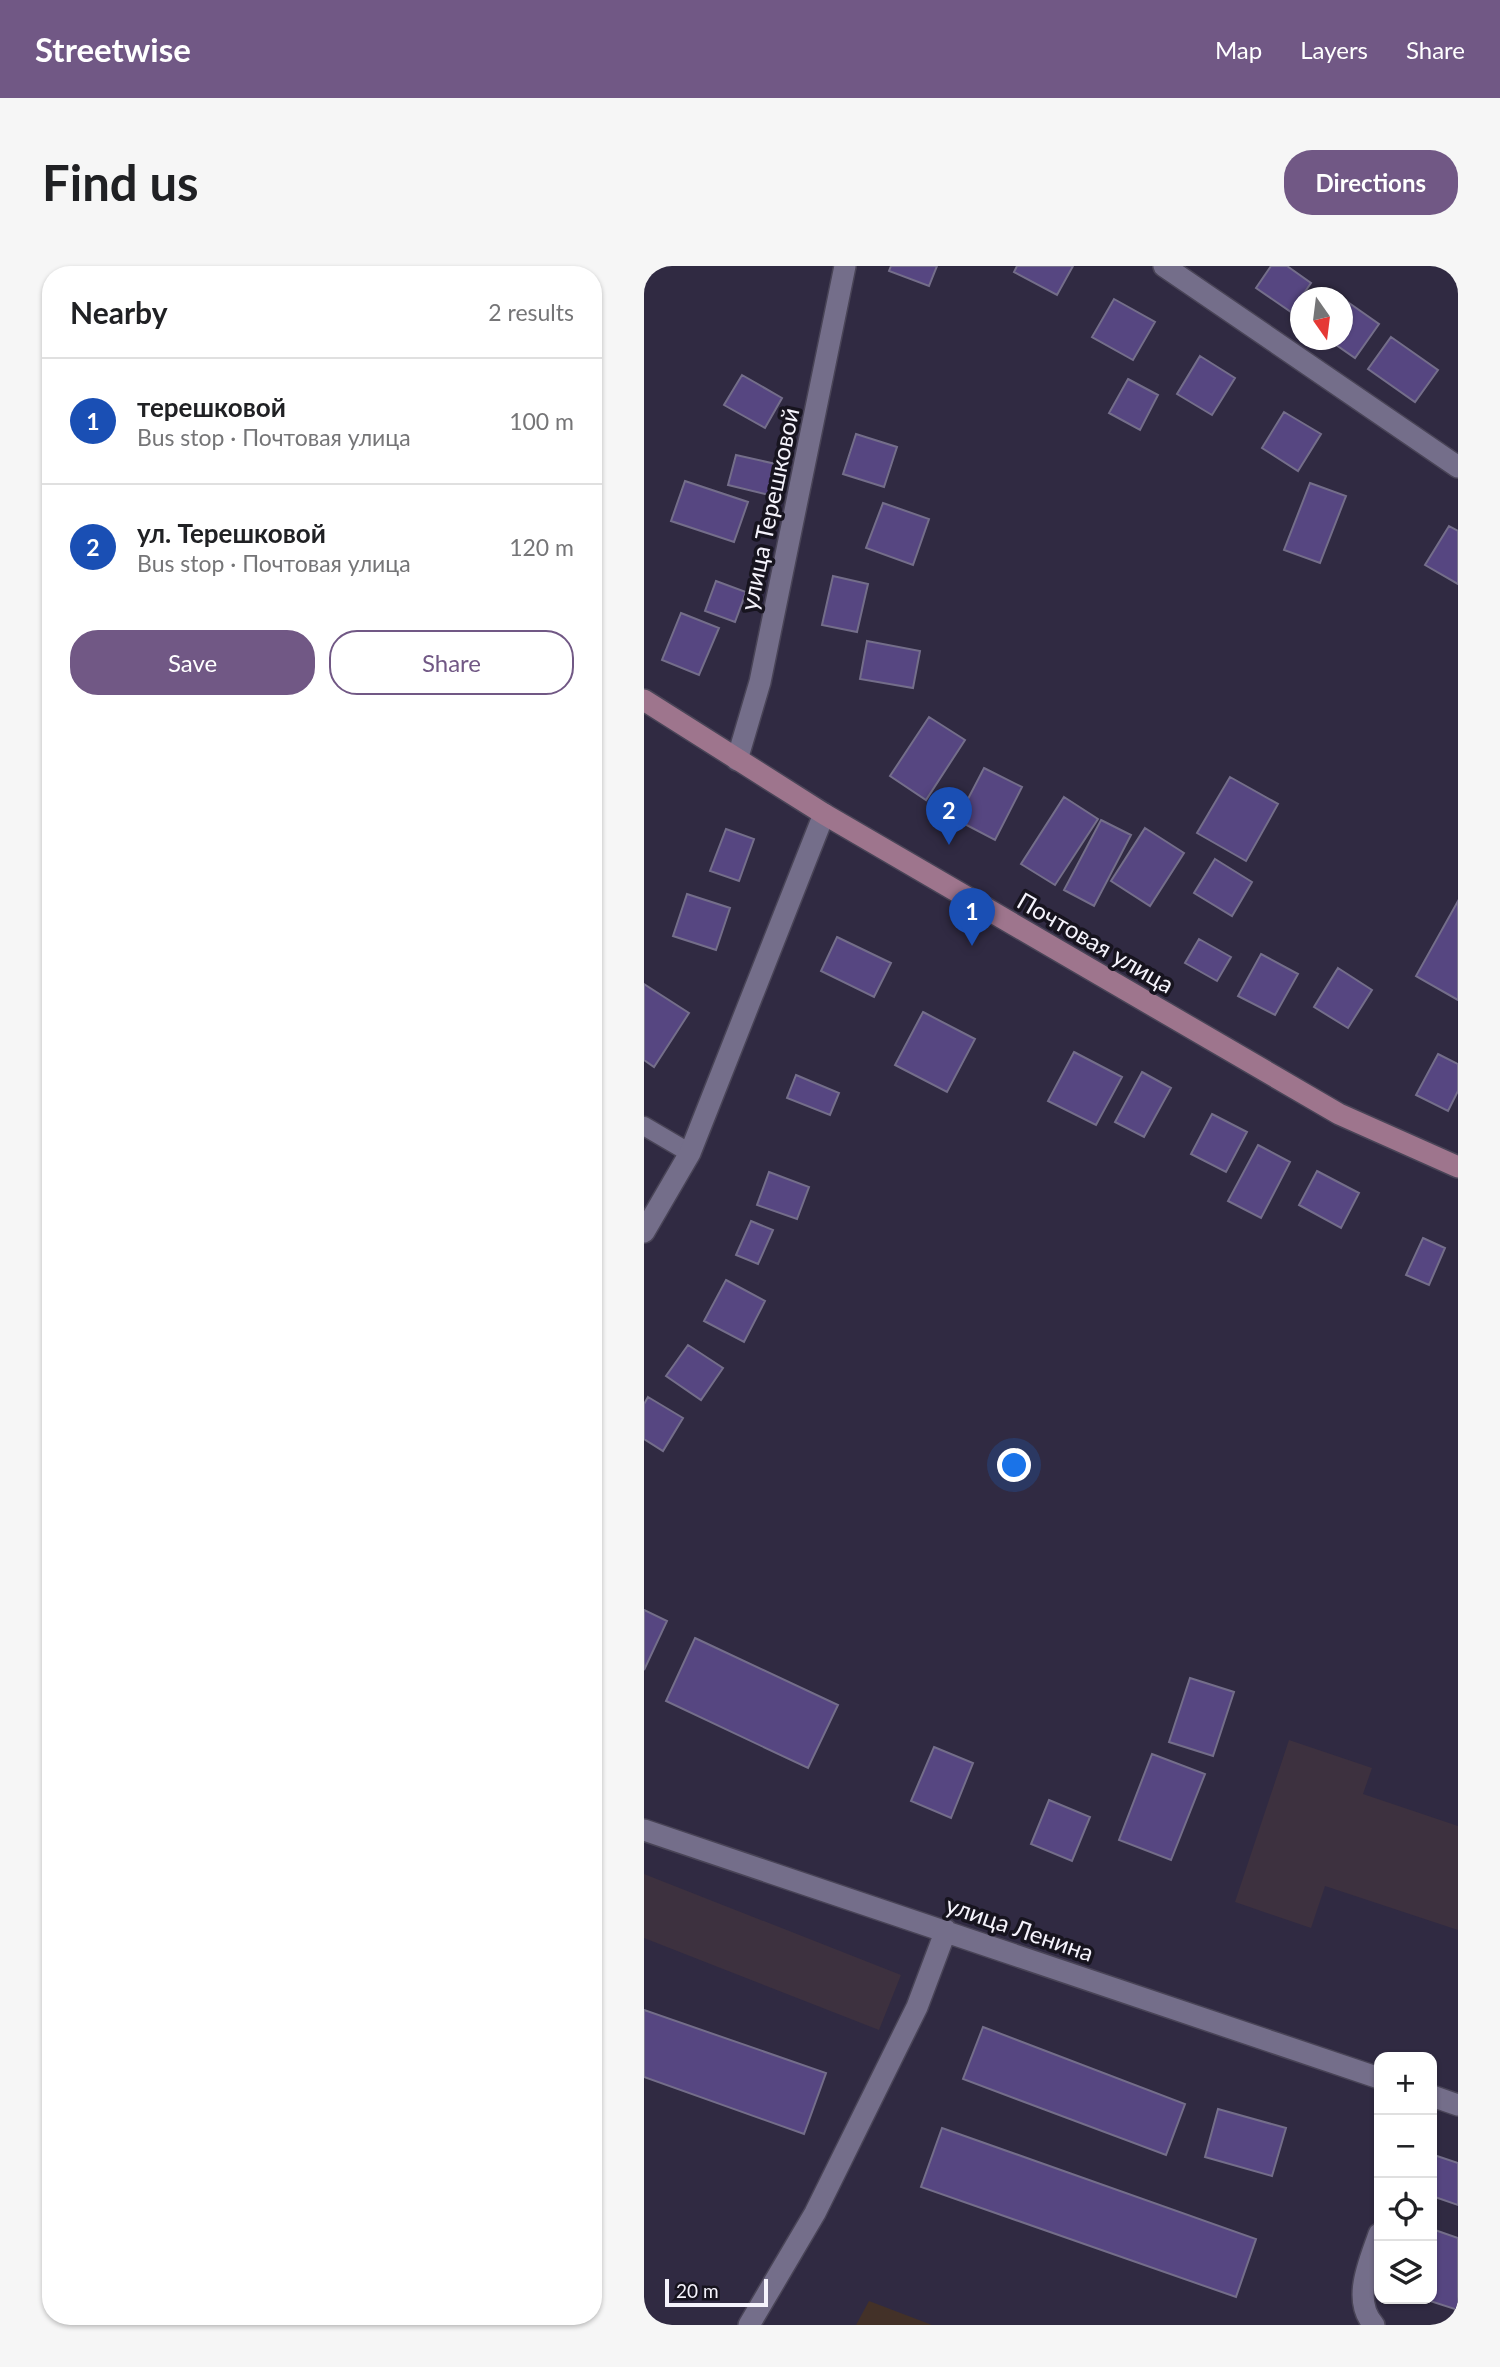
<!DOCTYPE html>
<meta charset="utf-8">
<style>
:root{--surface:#fff;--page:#f6f6f6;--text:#202124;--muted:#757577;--line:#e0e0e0;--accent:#715885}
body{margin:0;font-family:Lato,sans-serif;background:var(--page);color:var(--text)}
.controls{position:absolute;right:21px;bottom:21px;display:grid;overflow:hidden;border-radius:14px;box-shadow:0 2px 5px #0004}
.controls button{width:63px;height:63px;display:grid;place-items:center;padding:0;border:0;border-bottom:2px solid var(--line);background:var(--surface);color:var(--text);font:35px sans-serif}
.compass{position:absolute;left:646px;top:21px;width:63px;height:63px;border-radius:50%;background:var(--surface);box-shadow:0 2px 5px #0004;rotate:166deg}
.scale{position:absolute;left:21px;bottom:18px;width:103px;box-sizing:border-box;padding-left:7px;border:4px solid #f5f3fc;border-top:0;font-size:19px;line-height:24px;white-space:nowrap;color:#f5f3fc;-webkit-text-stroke:5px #17141f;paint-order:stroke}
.you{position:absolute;left:371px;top:1200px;width:24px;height:24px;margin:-18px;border:5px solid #fff;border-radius:50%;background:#1a73e8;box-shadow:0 0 0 10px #1a73e833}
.badge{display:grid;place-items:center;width:46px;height:46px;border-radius:50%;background:var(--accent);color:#fff;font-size:23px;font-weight:700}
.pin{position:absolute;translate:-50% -58px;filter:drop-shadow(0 2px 4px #0008)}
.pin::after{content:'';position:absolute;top:37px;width:24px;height:21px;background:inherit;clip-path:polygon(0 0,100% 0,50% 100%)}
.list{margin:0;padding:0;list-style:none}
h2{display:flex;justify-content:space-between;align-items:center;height:91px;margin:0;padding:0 28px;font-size:30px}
h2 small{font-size:23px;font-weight:400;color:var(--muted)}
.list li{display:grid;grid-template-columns:46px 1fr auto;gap:21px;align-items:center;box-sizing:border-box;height:126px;padding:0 28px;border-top:2px solid var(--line)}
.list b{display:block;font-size:26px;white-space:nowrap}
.list p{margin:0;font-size:23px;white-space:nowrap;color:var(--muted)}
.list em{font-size:23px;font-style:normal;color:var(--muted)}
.actions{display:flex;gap:14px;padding:21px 28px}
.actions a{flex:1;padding:16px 0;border:2px solid var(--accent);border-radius:28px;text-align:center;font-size:24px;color:var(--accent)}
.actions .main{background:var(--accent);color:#fff}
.icon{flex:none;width:38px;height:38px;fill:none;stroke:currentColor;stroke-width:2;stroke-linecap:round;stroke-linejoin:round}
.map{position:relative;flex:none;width:814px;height:2059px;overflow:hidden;border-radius:28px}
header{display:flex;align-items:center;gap:42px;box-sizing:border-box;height:98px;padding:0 35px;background:var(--accent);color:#fff}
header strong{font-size:33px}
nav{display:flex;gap:38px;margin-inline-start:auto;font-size:24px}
.intro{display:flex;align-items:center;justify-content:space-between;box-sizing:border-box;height:168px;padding:0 42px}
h1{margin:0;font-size:49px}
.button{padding:18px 32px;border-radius:28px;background:var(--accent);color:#fff;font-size:24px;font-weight:700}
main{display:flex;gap:42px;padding:0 42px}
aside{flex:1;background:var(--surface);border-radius:28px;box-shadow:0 2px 5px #0004}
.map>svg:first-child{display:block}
.commercial{fill:#3d313f}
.education{fill:#433128}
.building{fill:#564681;stroke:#746e8a;stroke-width:2}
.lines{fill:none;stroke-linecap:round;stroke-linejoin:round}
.lane-casing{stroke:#494457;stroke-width:21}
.street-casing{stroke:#494457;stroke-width:24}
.secondary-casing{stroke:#494457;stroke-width:24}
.lane{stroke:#746e8a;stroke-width:18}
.street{stroke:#746e8a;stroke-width:21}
.secondary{stroke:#9e758d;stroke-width:21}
.labels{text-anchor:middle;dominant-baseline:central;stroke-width:7;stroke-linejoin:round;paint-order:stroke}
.street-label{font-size:24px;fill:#f5f3fc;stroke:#17141f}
</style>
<header>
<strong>Streetwise</strong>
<nav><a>Map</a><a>Layers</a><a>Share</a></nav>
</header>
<div class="intro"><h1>Find us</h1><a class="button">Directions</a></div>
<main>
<aside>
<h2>Nearby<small>2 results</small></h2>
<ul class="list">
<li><span class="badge" style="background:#1a4fb4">1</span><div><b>терешковой</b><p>Bus stop · Почтовая улица</p></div><em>100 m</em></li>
<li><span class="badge" style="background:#1a4fb4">2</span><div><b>ул. Терешковой</b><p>Bus stop · Почтовая улица</p></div><em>120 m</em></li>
</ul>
<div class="actions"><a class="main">Save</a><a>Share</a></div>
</aside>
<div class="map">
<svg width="814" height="2059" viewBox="0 0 814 2059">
<rect width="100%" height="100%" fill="#302a42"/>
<path class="commercial" d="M 645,1474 L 728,1502 L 719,1528 L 814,1560 L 814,1664 L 681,1620 L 667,1662 L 591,1636 Z
M 0,1608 L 257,1709 L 235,1764 L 0,1672 Z"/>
<path class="education" d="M 225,2035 L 288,2059 L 212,2059 Z"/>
<path class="building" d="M 247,0 L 293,0 L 285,20 L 245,5 Z
M 373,0 L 429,0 L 413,29 L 370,6 Z
M 627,0 L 643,0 L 667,17 L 647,46 L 612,22 Z
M 698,32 L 735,58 L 711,92 L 685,74 L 698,74 Z
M 470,33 L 511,56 L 489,94 L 448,71 Z
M 747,71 L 794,104 L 771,136 L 724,103 Z
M 556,90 L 591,112 L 568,149 L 533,128 Z
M 98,109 L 138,132 L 121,162 L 80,139 Z
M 484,113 L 514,129 L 496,164 L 465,147 Z
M 640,146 L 677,168 L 654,205 L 618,182 Z
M 212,168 L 253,181 L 240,221 L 199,208 Z
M 92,189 L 132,198 L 125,229 L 84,219 Z
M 41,215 L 104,236 L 90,276 L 27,255 Z
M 666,217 L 702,230 L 676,297 L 640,284 Z
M 239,237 L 285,253 L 269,299 L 222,282 Z
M 805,260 L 814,265 L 814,318 L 781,299 Z
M 189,310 L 224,318 L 213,366 L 178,359 Z
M 72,315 L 102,326 L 91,356 L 61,345 Z
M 37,347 L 75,362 L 55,409 L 18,394 Z
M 223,375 L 276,385 L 269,422 L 216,413 Z
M 285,451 L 321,474 L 282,534 L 246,510 Z
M 340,502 L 378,521 L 351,574 L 313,554 Z
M 586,511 L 634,538 L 602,595 L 553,567 Z
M 420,531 L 454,553 L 411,619 L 377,598 Z
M 457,554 L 487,569 L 450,640 L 420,624 Z
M 501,562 L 540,587 L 506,640 L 467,615 Z
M 82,563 L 110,573 L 95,615 L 66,605 Z
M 571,593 L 608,616 L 588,650 L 550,627 Z
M 43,628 L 86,642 L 72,684 L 29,670 Z
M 814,635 L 814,734 L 772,710 Z
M 193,671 L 247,697 L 230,731 L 177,705 Z
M 555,673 L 587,691 L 573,715 L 541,697 Z
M 617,688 L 654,708 L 631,749 L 594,730 Z
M 694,702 L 728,724 L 704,762 L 670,741 Z
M 0,718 L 45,747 L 10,801 L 0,794 Z
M 279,746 L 331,773 L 303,826 L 251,799 Z
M 430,786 L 478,811 L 452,859 L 404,835 Z
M 794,788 L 814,798 L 814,825 L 804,845 L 772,829 Z
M 498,806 L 527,822 L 500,871 L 471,856 Z
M 152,809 L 195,827 L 186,849 L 143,832 Z
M 568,848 L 603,866 L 582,906 L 547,888 Z
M 614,879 L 646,896 L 617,952 L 584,935 Z
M 673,905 L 715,927 L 697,962 L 655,939 Z
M 125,906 L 165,921 L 153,953 L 113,939 Z
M 107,955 L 129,964 L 114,998 L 92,989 Z
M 779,972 L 801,982 L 785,1019 L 762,1009 Z
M 82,1014 L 121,1035 L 100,1076 L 60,1055 Z
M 44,1079 L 79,1102 L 57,1134 L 22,1110 Z
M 4,1131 L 39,1152 L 19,1185 L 0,1173 L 0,1138 Z
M 0,1344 L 23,1355 L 0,1404 Z
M 51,1372 L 194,1439 L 164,1502 L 22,1435 Z
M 546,1412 L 590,1426 L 569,1490 L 525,1476 Z
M 290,1481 L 329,1497 L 307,1552 L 267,1535 Z
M 508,1488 L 561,1508 L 527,1594 L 475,1574 Z
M 405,1534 L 446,1551 L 428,1595 L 387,1578 Z
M 0,1744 L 182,1807 L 160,1868 L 0,1811 Z
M 339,1761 L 541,1838 L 522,1889 L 319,1813 Z
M 574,1843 L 642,1862 L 628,1910 L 561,1891 Z
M 298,1862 L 612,1973 L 592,2031 L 277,1921 Z
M 790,1889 L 814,1897 L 814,1939 L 788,1930 L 788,1897 Z
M 788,1963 L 814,1972 L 814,2044 L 780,2033 L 788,2033 Z"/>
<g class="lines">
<defs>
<path id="lane" d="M 0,860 L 46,887"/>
<path id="street" d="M 520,0 L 814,201
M 93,494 L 116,416 L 201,0
M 0,966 L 46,887 L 180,548
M 0,1564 L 735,1812
M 788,1830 L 814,1839
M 105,2059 L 171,1947 L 273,1741 L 302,1664
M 730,2059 C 707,2034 726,1995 735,1968"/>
<path id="secondary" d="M 0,434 L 180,548 L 695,848 L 814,901"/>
</defs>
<use href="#lane" class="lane-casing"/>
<use href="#street" class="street-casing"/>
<use href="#secondary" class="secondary-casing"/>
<use href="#lane" class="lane"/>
<use href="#street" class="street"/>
<use href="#secondary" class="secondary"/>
</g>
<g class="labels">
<g class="street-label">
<text transform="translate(125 243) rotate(-78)">улица Терешковой</text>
<text transform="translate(452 676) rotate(30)">Почтовая улица</text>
<text transform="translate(376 1662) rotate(19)">улица Ленина</text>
</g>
</g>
</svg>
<div class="controls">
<button>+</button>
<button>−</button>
<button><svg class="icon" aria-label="locate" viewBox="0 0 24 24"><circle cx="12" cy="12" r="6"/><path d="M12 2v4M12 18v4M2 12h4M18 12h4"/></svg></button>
<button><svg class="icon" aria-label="layers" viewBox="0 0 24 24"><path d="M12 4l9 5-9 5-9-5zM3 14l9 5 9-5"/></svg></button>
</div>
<svg class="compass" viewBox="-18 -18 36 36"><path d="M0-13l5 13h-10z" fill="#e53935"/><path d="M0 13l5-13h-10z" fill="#757577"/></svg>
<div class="scale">20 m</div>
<div class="you"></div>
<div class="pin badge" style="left:328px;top:680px;background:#1a4fb4">1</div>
<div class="pin badge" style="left:305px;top:579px;background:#1a4fb4">2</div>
</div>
</main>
